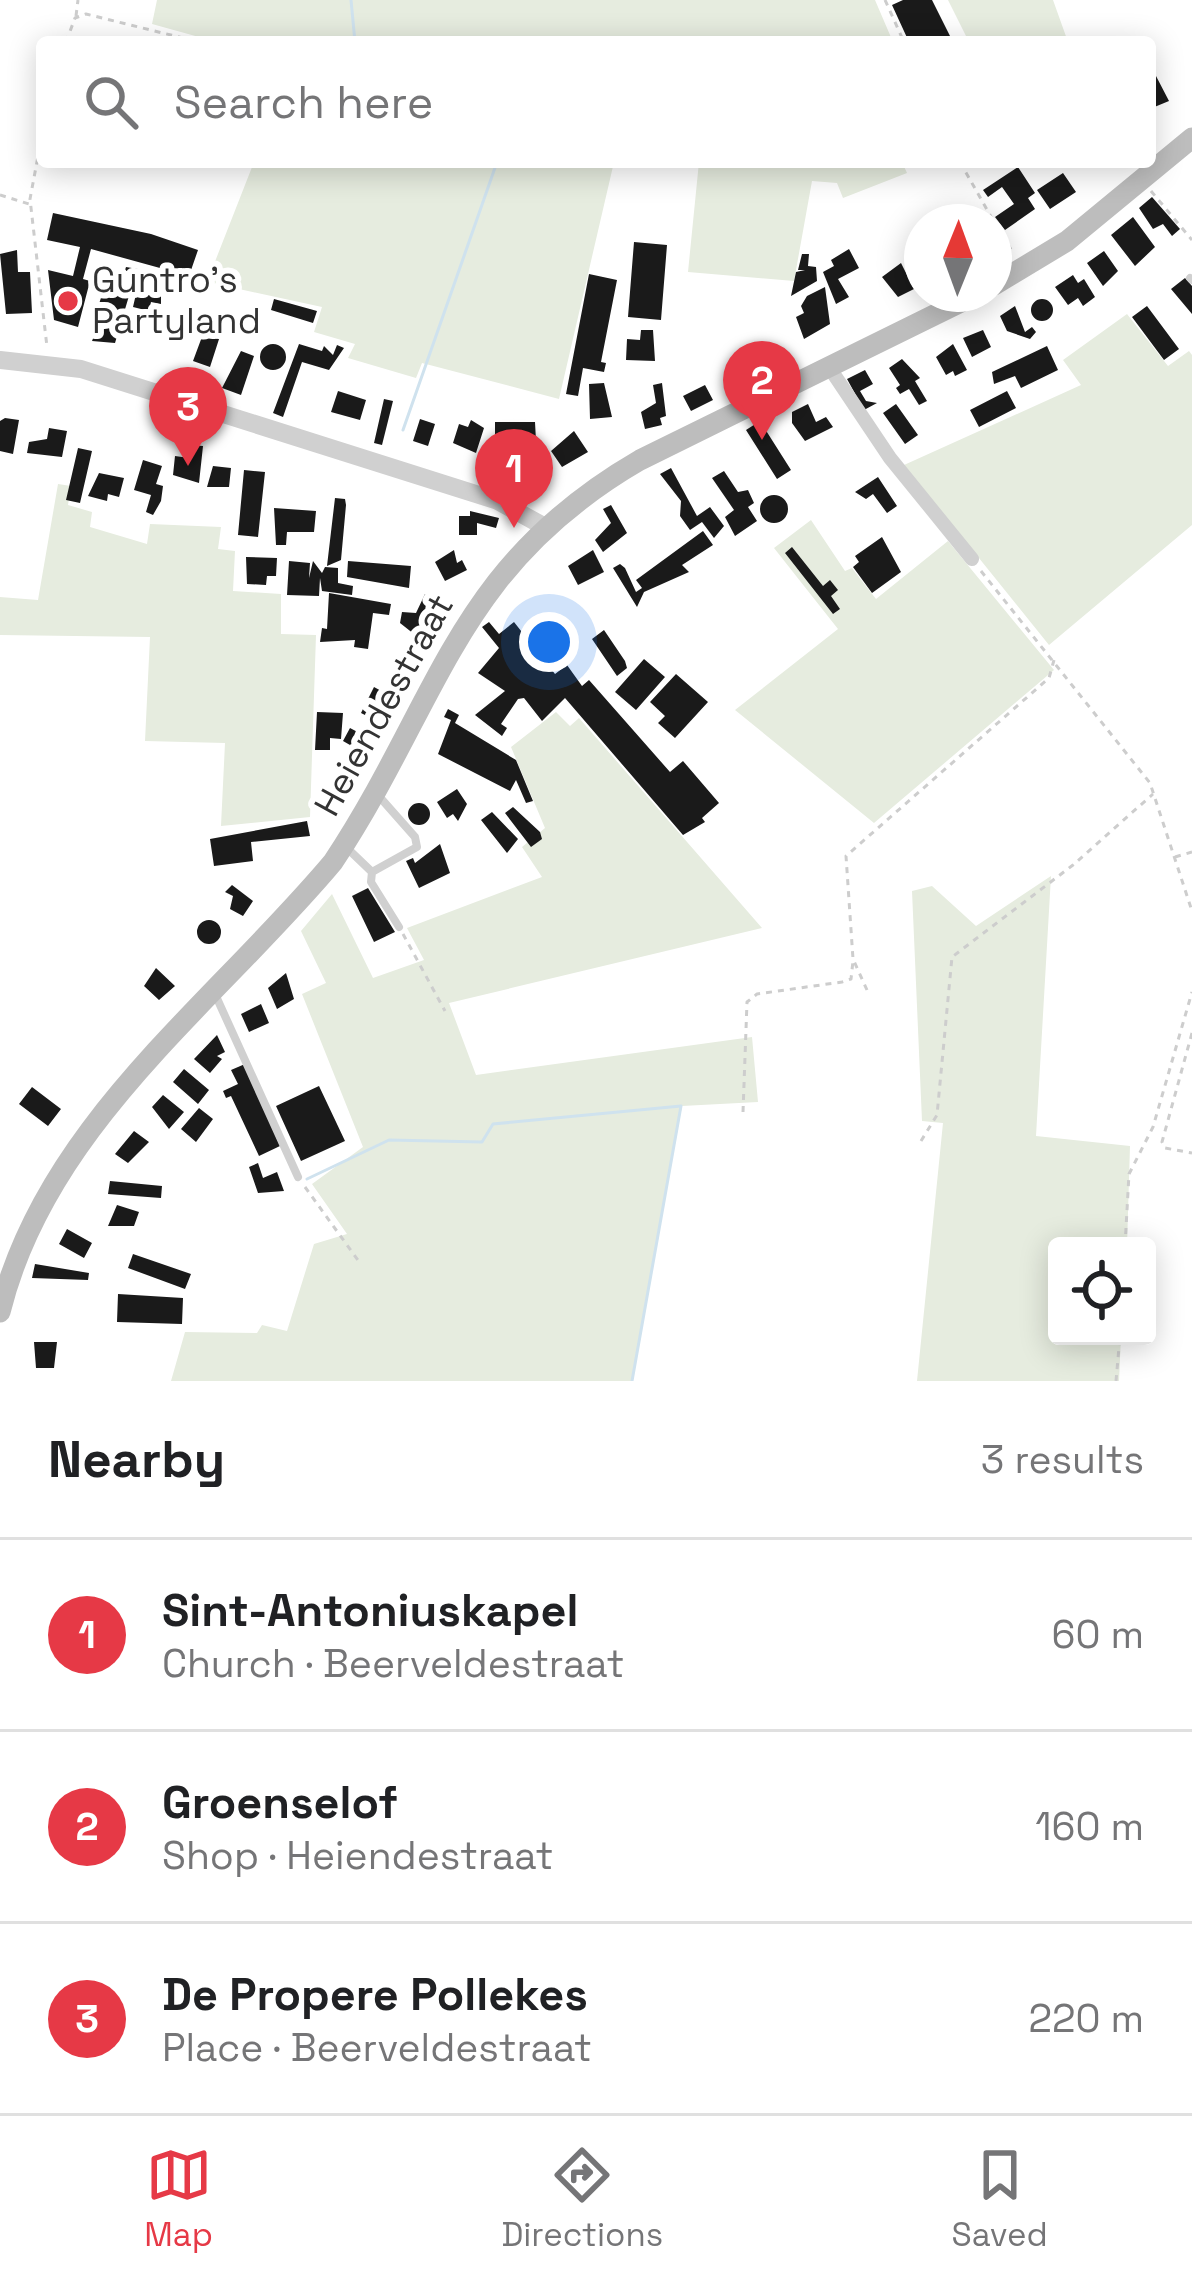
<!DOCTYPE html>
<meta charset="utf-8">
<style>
:root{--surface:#fff;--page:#f6f6f6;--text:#202124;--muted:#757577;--line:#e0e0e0;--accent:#e63946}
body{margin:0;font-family:"Space Grotesk",sans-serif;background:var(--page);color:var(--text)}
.controls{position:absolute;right:36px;bottom:36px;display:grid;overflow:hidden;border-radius:12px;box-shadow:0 6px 30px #0003}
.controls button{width:108px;height:108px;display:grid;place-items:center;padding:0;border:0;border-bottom:3px solid var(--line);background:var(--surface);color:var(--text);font:60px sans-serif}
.compass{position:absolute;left:904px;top:204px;width:108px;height:108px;border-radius:50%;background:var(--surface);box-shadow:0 6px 30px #0003;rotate:1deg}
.you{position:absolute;left:549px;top:642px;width:42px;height:42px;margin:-30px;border:9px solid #fff;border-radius:50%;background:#1a73e8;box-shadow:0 0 0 18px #1a73e833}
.badge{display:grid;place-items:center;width:78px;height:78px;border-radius:50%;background:var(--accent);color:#fff;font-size:39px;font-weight:700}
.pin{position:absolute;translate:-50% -99px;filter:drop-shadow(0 3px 6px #0008)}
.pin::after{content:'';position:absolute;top:63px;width:42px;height:36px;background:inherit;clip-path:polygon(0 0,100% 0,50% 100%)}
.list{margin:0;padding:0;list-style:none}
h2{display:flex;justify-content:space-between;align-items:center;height:156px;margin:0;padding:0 48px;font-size:51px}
h2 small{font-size:39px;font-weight:400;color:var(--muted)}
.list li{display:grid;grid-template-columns:78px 1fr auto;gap:36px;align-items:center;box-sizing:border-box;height:192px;padding:0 48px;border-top:3px solid var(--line)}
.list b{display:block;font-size:45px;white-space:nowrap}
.list p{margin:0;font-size:39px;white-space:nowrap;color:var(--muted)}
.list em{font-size:39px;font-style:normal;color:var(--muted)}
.icon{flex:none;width:66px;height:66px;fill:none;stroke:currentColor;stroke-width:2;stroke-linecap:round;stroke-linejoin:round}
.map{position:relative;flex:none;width:1192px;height:1381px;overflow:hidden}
.search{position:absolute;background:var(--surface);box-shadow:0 6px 30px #0003;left:36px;right:36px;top:36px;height:132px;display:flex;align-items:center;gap:30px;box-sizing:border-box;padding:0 42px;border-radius:12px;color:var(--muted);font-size:45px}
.sheet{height:732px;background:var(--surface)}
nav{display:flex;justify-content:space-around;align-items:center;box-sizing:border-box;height:168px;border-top:3px solid var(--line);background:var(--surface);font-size:33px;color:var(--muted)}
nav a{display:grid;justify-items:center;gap:6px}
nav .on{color:var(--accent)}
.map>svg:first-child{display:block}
.green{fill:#e6ecdf}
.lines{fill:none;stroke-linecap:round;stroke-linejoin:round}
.stream{stroke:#cfe2ee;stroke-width:3}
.building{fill:#1a1a1a}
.path{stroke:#cdcdcd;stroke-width:3;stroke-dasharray:6 6;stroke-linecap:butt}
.service{stroke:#d0d0d0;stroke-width:8}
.minor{stroke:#d0d0d0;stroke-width:14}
.tertiary{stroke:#d0d0d0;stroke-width:18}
.secondary{stroke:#bdbdbd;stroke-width:21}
.poi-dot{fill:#e63946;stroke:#fff;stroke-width:4.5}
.labels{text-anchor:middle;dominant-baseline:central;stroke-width:12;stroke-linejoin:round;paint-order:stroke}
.poi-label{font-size:36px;fill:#333;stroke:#fff;text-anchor:start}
.street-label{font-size:36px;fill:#333;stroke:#fff}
</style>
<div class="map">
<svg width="1192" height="1381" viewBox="0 0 1192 1381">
<rect width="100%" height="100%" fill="#fff"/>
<path class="green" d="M 157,0 L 875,0 L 893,42 L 217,42 L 152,24 Z
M 948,0 L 1053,0 L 1068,42 L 969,42 Z
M 254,162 L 614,162 L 559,399 L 422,363 L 416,378 L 348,358 L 355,344 L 314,332 L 322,307 L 207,282 Z
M 699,162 L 902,162 L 907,173 L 843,198 L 837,183 L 812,181 L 794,281 L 688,272 Z
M 1127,314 L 1168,366 L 1189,351 L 1192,355 L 1192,525 L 1049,645 L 904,465 L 1081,385 L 1063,360 Z
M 58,484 L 71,486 L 68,505 L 92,512 L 90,527 L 147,544 L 150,524 L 221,527 L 218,549 L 235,551 L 233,591 L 281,594 L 281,634 L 316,635 L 310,817 L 221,826 L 225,743 L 145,741 L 150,637 L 0,635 L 0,597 L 38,600 Z
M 811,520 L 845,571 L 852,568 L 876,599 L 948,541 L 1054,670 L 874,823 L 735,710 L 838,629 L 774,548 Z
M 556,712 L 570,726 L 579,718 L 762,928 L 449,1003 L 476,1075 L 752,1037 L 758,1102 L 682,1106 L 632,1381 L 171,1381 L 185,1332 L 257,1333 L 262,1325 L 287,1331 L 314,1244 L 347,1234 L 312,1184 L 363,1147 L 302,994 L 326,983 L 301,931 L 332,894 L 373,978 L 424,960 L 407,928 L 542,877 L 522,847 L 545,828 L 511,747 Z
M 1051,876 L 1036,1136 L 1130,1146 L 1127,1246 L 1057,1246 L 1057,1336 L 1121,1336 L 1119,1381 L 917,1381 L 943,1123 L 922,1121 L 912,891 L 932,886 L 976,926 Z"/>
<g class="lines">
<path class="stream" d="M 351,0 L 355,42
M 403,430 L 497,162
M 307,1179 L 389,1140 L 482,1142 L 493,1124 L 681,1106 L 632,1381"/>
</g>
<path class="building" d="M 903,0 L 932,0 L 953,42 L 909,42 L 892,5 Z
M 1156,76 L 1169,101 L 1152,108 L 1150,79 Z
M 1018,167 L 1035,193 L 1028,198 L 1035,209 L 1005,230 L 995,217 L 1014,204 L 1002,187 L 988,197 L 983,190 Z
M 1063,173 L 1076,192 L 1050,209 L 1037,190 Z
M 1152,197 L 1180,229 L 1172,236 L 1163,224 L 1153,229 L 1139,208 Z
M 53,213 L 151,234 L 198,250 L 189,276 L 91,249 L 83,279 L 90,281 L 78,327 L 54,320 L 48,270 L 73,276 L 80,247 L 47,240 Z
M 1133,217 L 1155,247 L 1135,266 L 1111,235 Z
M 634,242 L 667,245 L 661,320 L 628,317 Z
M 849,249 L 859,268 L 838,279 L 849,297 L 836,304 L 823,272 L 834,266 L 831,260 Z
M 17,250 L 18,272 L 30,272 L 32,313 L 6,314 L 0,254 Z
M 1104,251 L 1118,271 L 1103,286 L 1087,263 Z
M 802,254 L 809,254 L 808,266 L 816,267 L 817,281 L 791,296 L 796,272 L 805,270 L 798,270 Z
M 901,263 L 914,289 L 898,297 L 882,277 Z
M 126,267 L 161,273 L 161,304 L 151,302 L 149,311 L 133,307 L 139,281 L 134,279 L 115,343 L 92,341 L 106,306 L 99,304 L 105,285 L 119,289 Z
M 589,274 L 617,280 L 601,362 L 606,363 L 604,372 L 583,368 L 578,396 L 566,394 Z
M 1073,275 L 1078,283 L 1084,279 L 1095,297 L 1083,306 L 1078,298 L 1068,305 L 1055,287 Z
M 1185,278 L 1192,286 L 1192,314 L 1171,289 Z
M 825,287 L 830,324 L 804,339 L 796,317 L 804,313 L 801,306 L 807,296 Z
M1031 310a11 11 0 1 1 22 0a11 11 0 1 1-22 0Z
M 274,299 L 317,311 L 313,323 L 271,310 Z
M 1015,306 L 1025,332 L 1032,327 L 1036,332 L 1030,339 L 1007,331 L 1000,316 Z
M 1147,306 L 1179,349 L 1164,360 L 1132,317 Z
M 206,326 L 220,336 L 210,367 L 193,361 Z
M 641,330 L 653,330 L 655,361 L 626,360 L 627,339 L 640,340 Z
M 983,330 L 991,347 L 972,357 L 963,338 Z
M 299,344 L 322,351 L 324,346 L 333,355 L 337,345 L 344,348 L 329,370 L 302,362 L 283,417 L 273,413 Z
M 953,344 L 967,370 L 955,376 L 953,371 L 946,375 L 936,357 Z
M260 357a13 13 0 1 1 26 0a13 13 0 1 1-26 0Z
M 1047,346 L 1058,370 L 1021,388 L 1015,376 L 994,384 L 992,372 Z
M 241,351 L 254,356 L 241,395 L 222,388 Z
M 902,359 L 920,378 L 915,381 L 927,401 L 919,405 L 909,389 L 900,394 L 896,388 L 900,385 L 889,368 Z
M733 375a11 11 0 1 1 22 0a11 11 0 1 1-22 0Z
M 865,370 L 873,384 L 860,391 L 866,401 L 877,403 L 864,410 L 847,379 Z
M 604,383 L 612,417 L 590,419 L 589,384 Z
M 662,383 L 666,416 L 660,418 L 662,425 L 645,429 L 641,412 L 656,403 L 653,385 Z
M 705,385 L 713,400 L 691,411 L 683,396 Z
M 338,391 L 366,400 L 360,420 L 331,412 Z
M 1007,391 L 1016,408 L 979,427 L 970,410 Z
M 384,399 L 393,401 L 382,445 L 374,443 Z
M 808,404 L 816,422 L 826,417 L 833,427 L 805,441 L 792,423 L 792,412 Z
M 896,404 L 918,435 L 905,444 L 883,413 Z
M 5,418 L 19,420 L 13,454 L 0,451 L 0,421 Z
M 420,419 L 435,424 L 428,446 L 413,441 Z
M 471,420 L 484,428 L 476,453 L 453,443 L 459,424 L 468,427 Z
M 760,421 L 791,470 L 777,479 L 746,430 Z
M 495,422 L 535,422 L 536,441 L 495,437 Z
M 49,428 L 67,431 L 62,457 L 27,453 L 29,442 L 47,439 Z
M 574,431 L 588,452 L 562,467 L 551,451 Z
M 190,445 L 203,446 L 199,483 L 173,475 L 175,456 L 189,458 Z
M 78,448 L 92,451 L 80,503 L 66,500 Z
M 143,460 L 162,466 L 156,484 L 163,486 L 161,501 L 153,515 L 146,512 L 151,495 L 134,490 Z
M 213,466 L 231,468 L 229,487 L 207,487 Z
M 671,468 L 697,516 L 710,507 L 724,526 L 714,538 L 702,522 L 690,530 L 680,516 L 681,501 L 660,474 Z
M 244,470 L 265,472 L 258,537 L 238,535 Z
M 724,471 L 738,492 L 748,490 L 754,503 L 748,507 L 757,521 L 735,536 L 725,517 L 734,510 L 712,478 Z
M 99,473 L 124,478 L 119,497 L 108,494 L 107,501 L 88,496 Z
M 878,477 L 897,506 L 887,513 L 873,494 L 866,499 L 855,492 Z
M760 509a14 14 0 1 1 28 0a14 14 0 1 1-28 0Z
M 335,498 L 345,499 L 346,505 L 341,560 L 327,566 Z
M 611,505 L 627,533 L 603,552 L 595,540 L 611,523 L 603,509 Z
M 274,508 L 316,511 L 314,532 L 287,532 L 286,545 L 276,545 Z
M 470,511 L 499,518 L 496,528 L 477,523 L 477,535 L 459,535 L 459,516 L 470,516 Z
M 703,531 L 713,545 L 682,565 L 689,572 L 644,592 L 637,607 L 613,568 L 620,564 L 625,568 L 636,592 L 642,588 L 636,580 Z
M 882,537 L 901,572 L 872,593 L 853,567 L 859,562 L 855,556 Z
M 792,547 L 823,586 L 830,580 L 838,590 L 831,596 L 840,609 L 833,614 L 785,553 Z
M 454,550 L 457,563 L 462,560 L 467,570 L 445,581 L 435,562 Z
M 593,550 L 604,572 L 578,585 L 568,566 Z
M 246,557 L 277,558 L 276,576 L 267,576 L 266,585 L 247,584 Z
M 289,561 L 310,563 L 309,578 L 313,561 L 322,573 L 325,567 L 338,568 L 338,583 L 353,586 L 352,595 L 322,591 L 320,578 L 319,596 L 287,595 Z
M 348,561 L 411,566 L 409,588 L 347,577 Z
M 329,593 L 391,604 L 389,615 L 373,613 L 368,649 L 354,647 L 355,640 L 320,642 L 322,628 L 327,629 Z
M 425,594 L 438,601 L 419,638 L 400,623 L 402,612 L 416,613 Z
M541 633a12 12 0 1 1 24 0a12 12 0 1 1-24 0Z
M 489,622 L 499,634 L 514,622 L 555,674 L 567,665 L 582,686 L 589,680 L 670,772 L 683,761 L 719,803 L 702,818 L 705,822 L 683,835 L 565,698 L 542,721 L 524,698 L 518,699 L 501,724 L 507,728 L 502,736 L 475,715 L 505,691 L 478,673 L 499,648 L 482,627 Z
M 604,630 L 625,661 L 627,668 L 617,676 L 592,639 Z
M 644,659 L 665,677 L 636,710 L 615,692 Z
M 676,674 L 708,702 L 675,738 L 658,723 L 665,716 L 650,702 Z
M 374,687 L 385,693 L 375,720 L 361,713 Z
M 448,709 L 459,715 L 455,723 L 516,760 L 533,801 L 526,803 L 516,780 L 510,791 L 438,754 L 451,720 L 444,717 Z
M 317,712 L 343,713 L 341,739 L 330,738 L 330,750 L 315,750 Z
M 350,728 L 367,737 L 361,746 L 369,750 L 359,768 L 343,760 L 350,745 L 343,741 Z
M 457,789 L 467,804 L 458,821 L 453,814 L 447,818 L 437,802 Z
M408 814a11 11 0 1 1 22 0a11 11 0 1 1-22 0Z
M 513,807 L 540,832 L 542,839 L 531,847 L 505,813 Z
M 492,812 L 518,839 L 507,853 L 481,820 Z
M 307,821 L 310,836 L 251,842 L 253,861 L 214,866 L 210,839 Z
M 440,844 L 450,873 L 419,888 L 406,861 L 413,858 L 415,863 Z
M 232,885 L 253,901 L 243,916 L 230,909 L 233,896 L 225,892 Z
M 368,888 L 395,932 L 374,942 L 352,896 Z
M197 932a12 12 0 1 1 24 0a12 12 0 1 1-24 0Z
M 156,968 L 175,986 L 159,1000 L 144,986 Z
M 286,973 L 294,999 L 277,1009 L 268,988 Z
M 261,1004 L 269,1023 L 249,1032 L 241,1014 Z
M 217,1035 L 225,1052 L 217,1056 L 222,1059 L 210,1073 L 194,1059 Z
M 245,1064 L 280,1146 L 259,1156 L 231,1096 L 226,1098 L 223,1091 L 238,1084 L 231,1070 Z
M 184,1069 L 209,1090 L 198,1104 L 173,1082 Z
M 319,1086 L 345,1141 L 301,1161 L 276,1106 Z
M 32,1087 L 61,1109 L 48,1126 L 19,1104 Z
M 163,1095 L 184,1112 L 169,1129 L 152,1107 Z
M 199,1108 L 213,1119 L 196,1142 L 181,1129 Z
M 134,1131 L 149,1142 L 128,1163 L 115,1154 Z
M 258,1163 L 263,1178 L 277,1172 L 284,1191 L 258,1193 L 249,1167 Z
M 110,1181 L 162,1186 L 161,1198 L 108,1194 Z
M 117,1205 L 139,1212 L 134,1226 L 108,1226 Z
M 67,1229 L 92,1243 L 84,1258 L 59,1244 Z
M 133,1254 L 191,1274 L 185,1289 L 128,1268 Z
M 35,1264 L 89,1273 L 88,1280 L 32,1278 Z
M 118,1294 L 183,1298 L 182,1324 L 117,1322 Z
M 34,1342 L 57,1342 L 54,1368 L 36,1368 Z"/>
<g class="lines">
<path class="path" d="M 885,0 L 904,42
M 76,16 L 78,0
M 66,42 L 75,18 L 86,14 L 199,42
M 42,135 L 30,199 L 47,347
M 960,162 L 994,222
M 1151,191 L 1192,240
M 0,195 L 29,204
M 995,224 L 1012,251
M 981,571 L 1150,783 L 1192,911
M 1175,857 L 1192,852
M 403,934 L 445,1011
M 867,990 L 853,959 L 846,856 L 1049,678 L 1054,660
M 1192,1033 L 1162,1142 L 1165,1148 L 1192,1153
M 743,1112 L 747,1002 L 757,994 L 842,982 L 851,979 L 853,961
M 921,1141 L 937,1115 L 952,957 L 1073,865 L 1153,794
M 305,1187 L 360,1263
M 1125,1246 L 1129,1174 L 1153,1127 L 1192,992
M 1116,1381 L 1120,1336"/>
<path class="service" d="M 1190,278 L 1192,280
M 348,849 L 372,872 L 417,847 L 415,837 L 377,794
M 372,872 L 371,882 L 399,927
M 215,994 L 298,1177"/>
<path class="minor" d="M 829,367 L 890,458 L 972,559"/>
<path class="tertiary" d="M 0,360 L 81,369 L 498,501 L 545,527"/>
<path class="secondary" d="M 994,285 L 1067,241 L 1192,138
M 0,1312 C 46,1125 214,1004 333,862 C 441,699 455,567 640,460 L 977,294"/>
</g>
<circle class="poi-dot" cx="68" cy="301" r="12"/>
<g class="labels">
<g class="poi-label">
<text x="92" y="280">Guntro's<tspan x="92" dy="41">Partyland</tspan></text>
</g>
<g class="street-label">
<text transform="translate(384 705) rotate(-61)">Heiendestraat</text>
</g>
</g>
</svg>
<div class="controls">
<button><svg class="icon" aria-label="locate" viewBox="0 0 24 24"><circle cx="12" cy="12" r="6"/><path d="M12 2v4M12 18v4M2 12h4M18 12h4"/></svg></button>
</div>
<svg class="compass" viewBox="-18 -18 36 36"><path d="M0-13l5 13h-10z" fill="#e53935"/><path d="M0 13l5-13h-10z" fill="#757577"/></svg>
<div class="you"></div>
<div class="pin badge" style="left:514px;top:528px">1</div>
<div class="pin badge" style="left:762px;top:440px">2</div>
<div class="pin badge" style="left:188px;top:466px">3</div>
<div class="search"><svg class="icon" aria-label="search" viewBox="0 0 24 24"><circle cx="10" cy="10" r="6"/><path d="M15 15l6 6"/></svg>Search here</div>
</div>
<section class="sheet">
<h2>Nearby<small>3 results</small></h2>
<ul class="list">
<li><span class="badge">1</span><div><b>Sint-Antoniuskapel</b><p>Church · Beerveldestraat</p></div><em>60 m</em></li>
<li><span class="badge">2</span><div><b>Groenselof</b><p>Shop · Heiendestraat</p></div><em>160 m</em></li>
<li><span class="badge">3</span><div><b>De Propere Pollekes</b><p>Place · Beerveldestraat</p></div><em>220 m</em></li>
</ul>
</section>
<nav>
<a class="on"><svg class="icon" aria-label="map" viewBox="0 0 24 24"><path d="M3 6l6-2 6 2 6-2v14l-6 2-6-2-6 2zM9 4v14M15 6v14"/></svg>Map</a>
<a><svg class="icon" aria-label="directions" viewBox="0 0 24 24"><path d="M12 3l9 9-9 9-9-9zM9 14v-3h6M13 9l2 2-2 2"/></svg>Directions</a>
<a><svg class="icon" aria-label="saved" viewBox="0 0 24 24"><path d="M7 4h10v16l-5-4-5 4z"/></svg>Saved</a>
</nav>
